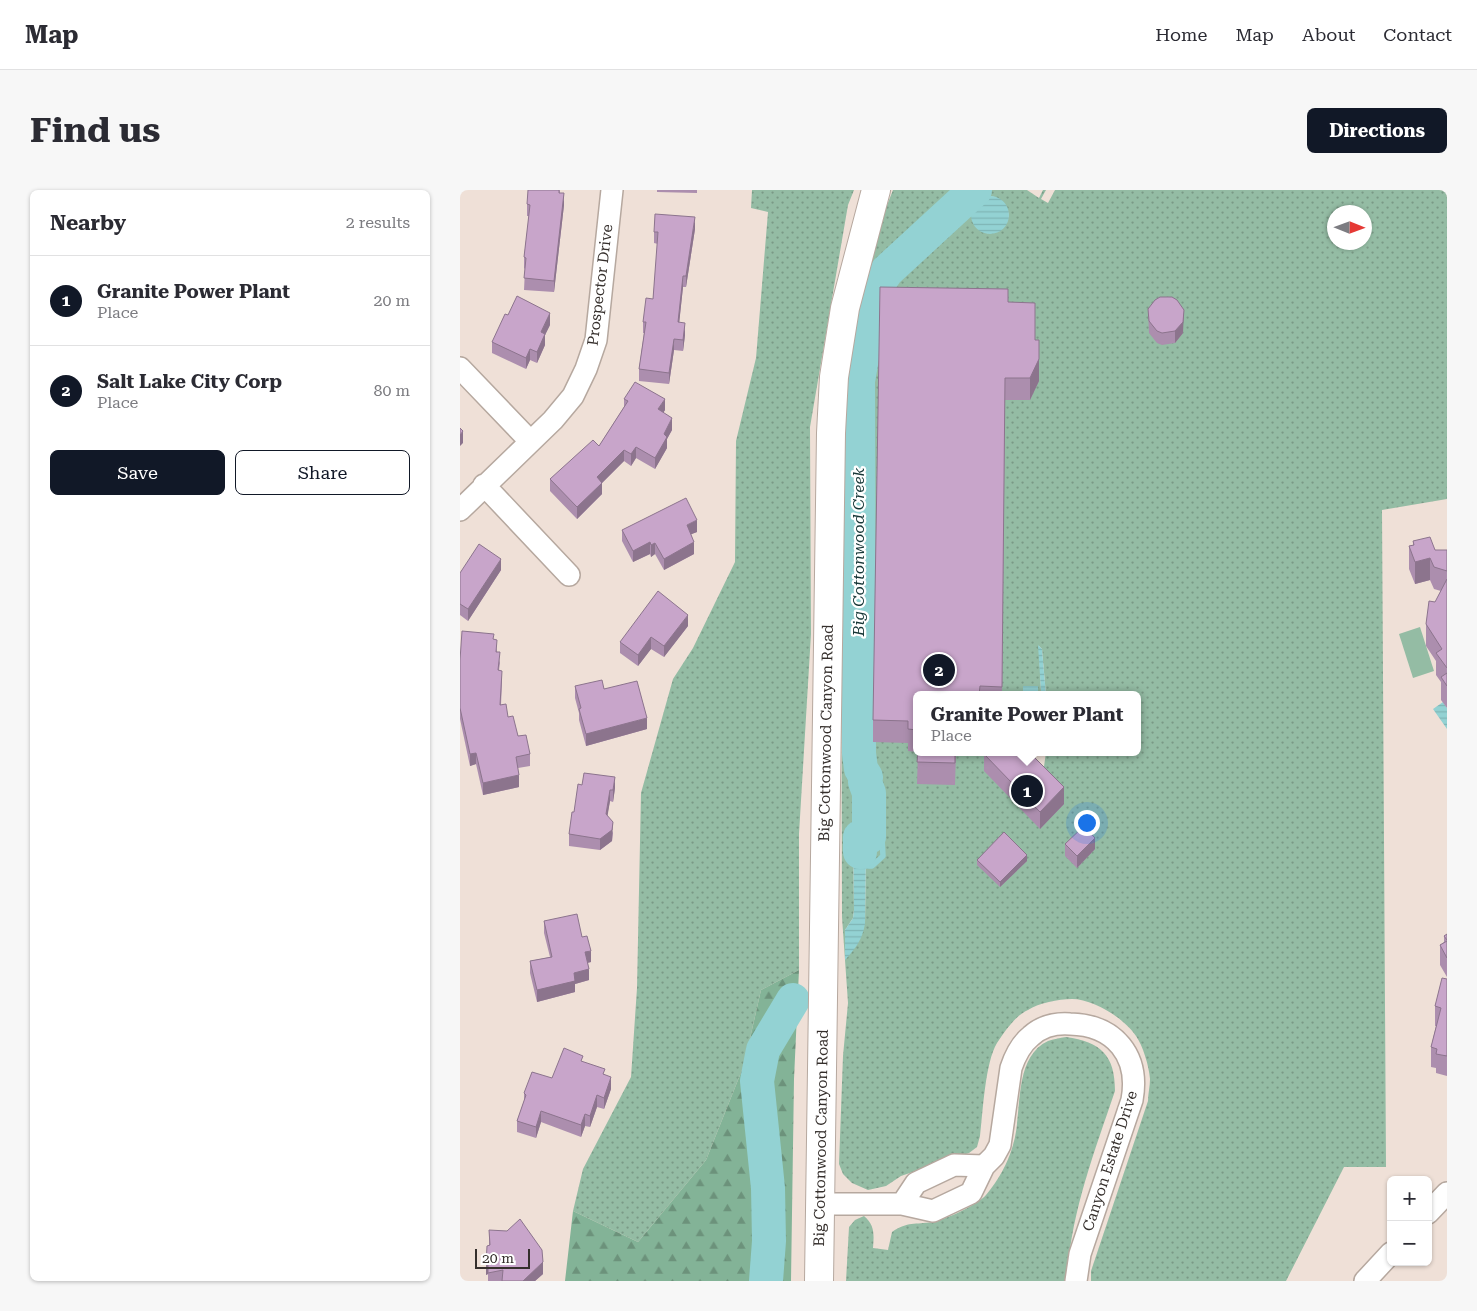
<!DOCTYPE html>
<meta charset="utf-8">
<style>
:root{--surface:#fff;--page:#f7f7f7;--text:#2b2b33;--muted:#7c7c81;--line:#e1e1e2;--accent:#111827}
body{margin:0;font-family:"Roboto Serif",serif;background:var(--page);color:var(--text)}
.controls{position:absolute;right:15px;bottom:15px;display:grid;overflow:hidden;border-radius:8px;box-shadow:0 1px 4px #0004}
.controls button{width:45px;height:45px;display:grid;place-items:center;padding:0;border:0;border-bottom:1px solid var(--line);background:var(--surface);color:var(--text);font:25px sans-serif}
.compass{position:absolute;left:867px;top:15px;width:45px;height:45px;border-radius:50%;background:var(--surface);box-shadow:0 1px 4px #0004;rotate:91deg}
.scale{position:absolute;left:15px;bottom:12px;width:55px;box-sizing:border-box;padding-left:5px;border:2px solid #352f2c;border-top:0;font-size:14px;line-height:18px;white-space:nowrap;color:#352f2c;-webkit-text-stroke:4px #fff;paint-order:stroke}
.you{position:absolute;left:626px;top:632px;width:18px;height:18px;margin:-12px;border:4px solid #fff;border-radius:50%;background:#1a73e8;box-shadow:0 0 0 8px #1a73e833}
.badge{display:grid;place-items:center;width:32px;height:32px;border-radius:50%;background:var(--accent);color:#fff;font-size:16px;font-weight:700}
.pin{position:absolute;translate:-50% -50%;border:2px solid #fff;box-shadow:0 1px 5px #0006}
.popup{position:absolute;left:453px;top:501px;width:228px;height:65px;box-sizing:border-box;display:grid;place-content:center;border-radius:8px;background:var(--surface);filter:drop-shadow(0 1px 4px #0005);font-size:16px;white-space:nowrap;color:var(--muted)}
.popup b{font-size:19px;color:var(--text)}
.popup::after{content:'';position:absolute;left:50%;top:100%;margin-left:-10px;border:10px solid transparent;border-top-color:var(--surface)}
.list{margin:0;padding:0;list-style:none}
h2{display:flex;justify-content:space-between;align-items:center;height:65px;margin:0;padding:0 20px;font-size:21px}
h2 small{font-size:16px;font-weight:400;color:var(--muted)}
.list li{display:grid;grid-template-columns:32px 1fr auto;gap:15px;align-items:center;box-sizing:border-box;height:90px;padding:0 20px;border-top:1px solid var(--line)}
.list b{display:block;font-size:19px;white-space:nowrap}
.list p{margin:0;font-size:16px;white-space:nowrap;color:var(--muted)}
.list em{font-size:16px;font-style:normal;color:var(--muted)}
.actions{display:flex;gap:10px;padding:15px 20px}
.actions a{flex:1;padding:11px 0;border:1px solid var(--accent);border-radius:8px;text-align:center;font-size:18px;color:var(--accent)}
.actions .main{background:var(--accent);color:#fff}
.map{position:relative;flex:none;width:987px;height:1091px;overflow:hidden;border-radius:8px}
header{display:flex;align-items:center;gap:30px;box-sizing:border-box;height:70px;padding:0 25px;background:var(--surface);border-bottom:1px solid var(--line)}
header strong{font-size:24px}
nav{display:flex;gap:28px;margin-inline-start:auto;font-size:18px}
.intro{display:flex;align-items:center;justify-content:space-between;box-sizing:border-box;height:120px;padding:0 30px}
h1{margin:0;font-size:35px}
.button{padding:12px 22px;border-radius:8px;background:var(--accent);color:#fff;font-size:18px;font-weight:700}
main{display:flex;gap:30px;padding:0 30px}
aside{flex:1;background:var(--surface);border-radius:8px;box-shadow:0 1px 4px #0004}
.map>svg:first-child{display:block}
.grass{fill:url(#grass-dots);fill-rule:evenodd}
.forest{fill:url(#forest-firs)}
.pitch{fill:#94bca4}
.water{fill:url(#water-rules)}
.lines{fill:none;stroke-linecap:round;stroke-linejoin:round}
.stream{stroke:#93d2d3;stroke-width:5.5}
.river{stroke:#93d2d3;stroke-width:34}
.minor-casing{stroke:#b6a89f;stroke-width:24}
.major-casing{stroke:#b6a89f;stroke-width:30}
.minor{stroke:#fff;stroke-width:21}
.major{stroke:#fff;stroke-width:28}
.wall{fill:#ac8eae}
.shaded-wall{fill:#8c748d}
.building{fill:#c8a5ca;stroke:#8c748d}
.labels{text-anchor:middle;dominant-baseline:central;stroke-width:4.5;stroke-linejoin:round;paint-order:stroke}
.street-label{font-size:15px;fill:#352f2c;stroke:#fff}
.water-label{font-size:16px;font-style:italic;fill:#163636;stroke:#fff}
</style>
<header>
<strong>Map</strong>
<nav><a>Home</a><a>Map</a><a>About</a><a>Contact</a></nav>
</header>
<div class="intro"><h1>Find us</h1><a class="button">Directions</a></div>
<main>
<aside>
<h2>Nearby<small>2 results</small></h2>
<ul class="list">
<li><span class="badge">1</span><div><b>Granite Power Plant</b><p>Place</p></div><em>20 m</em></li>
<li><span class="badge">2</span><div><b>Salt Lake City Corp</b><p>Place</p></div><em>80 m</em></li>
</ul>
<div class="actions"><a class="main">Save</a><a>Share</a></div>
</aside>
<div class="map">
<svg width="987" height="1091" viewBox="0 0 987 1091">
<defs>
<pattern id="grass-dots" width="8" height="8" patternUnits="userSpaceOnUse" patternTransform="scale(1.25)"><rect width="8" height="8" fill="#94bca4"/><path d="M2 2h.1M6 6h.1" fill="none" stroke="#7a9986" stroke-width="1.8" stroke-linecap="round"/></pattern>
<pattern id="forest-firs" width="22" height="20" patternUnits="userSpaceOnUse" patternTransform="scale(1.25)"><rect width="22" height="20" fill="#83b397"/><path d="M5 1l3.5 6h-7zM16 11l3.5 6h-7z" fill="#6c927b"/></pattern>
<pattern id="water-rules" width="6" height="5" patternUnits="userSpaceOnUse" patternTransform="scale(1.25)"><rect width="6" height="5" fill="#93d2d3"/><path d="M0 2.5h6" fill="none" stroke="#7fb5b5"/></pattern>
</defs>
<rect width="100%" height="100%" fill="#efe0d7"/>
<path class="grass" d="M 292,0 L 394,0 L 388,15 L 350,237 L 351,444 L 339,644 L 339,780 L 301,800 L 284,875 L 246,970 L 178,1052 L 113,1021 L 123,979 L 171,887 L 177,798 L 181,603 L 213,489 L 233,458 L 275,372 L 276,251 L 296,168 L 308,22 L 291,18 Z
M 433,0 L 567,0 L 579,8 L 583,0 L 586,0 L 581,9 L 588,13 L 595,0 L 987,0 L 987,309 L 922,320 L 926,977 L 884,977 L 826,1091 L 631,1091 L 631,1081 L 688,911 C 688,904 690,896 690,889 C 689,876 683,856 676,846 C 664,828 633,809 612,809 C 598,809 579,813 568,820 C 555,826 545,841 537,853 C 525,873 523,921 520,946 L 517,957 L 509,963 L 441,986 L 426,996 L 408,1000 L 392,993 L 383,984 L 379,974 L 383,866 L 388,813 L 382,727 L 381,273 L 396,116 L 418,38 ZM 528,6 C 535,6 537,8 542,13 C 558,26 542,45 525,43 L 517,12 ZM 874,22 L 904,22 L 904,52 L 874,52 ZM 579,456 L 582,459 L 586,505 L 677,505 L 677,562 L 586,562 L 583,584 L 575,571 L 576,562 L 457,562 L 457,505 L 563,505 L 563,496 L 578,496 L 577,501 L 581,502 ZM 395,625 L 418,625 L 418,635 L 413,635 L 413,661 L 406,661 L 405,734 L 385,740 L 393,728 L 394,720 L 393,640 L 395,639 Z
M 606,847 C 641,852 655,865 655,901 C 634,963 610,1025 607,1091 L 386,1091 L 389,1037 L 395,1030 L 404,1026 C 415,1035 414,1045 413,1058 L 428,1060 L 432,1042 C 448,1031 455,1035 472,1032 C 485,1030 517,1015 526,1005 C 538,991 548,973 553,955 C 563,924 552,868 588,851 C 593,849 600,848 606,847 Z"/>
<path class="forest" d="M 339,780 L 334,889 L 331,1091 L 105,1091 L 113,1021 L 178,1052 L 246,970 L 284,875 L 301,800 Z"/>
<path class="pitch" d="M 960,437 L 974,481 L 953,488 L 939,444 Z"/>
<path class="water" d="M511 25a19 19 0 1 1 38 0a19 19 0 1 1-38 0Z
M 578,455 L 582,459 L 586,505 L 563,505 L 563,496 L 578,496 L 578,501 L 581,501 Z
M 983,512 L 987,518 L 987,539 L 973,519 Z
M 395,625 L 418,625 L 418,635 L 413,636 L 413,661 L 406,662 L 405,734 C 402,750 396,758 385,770 L 385,740 L 393,728 L 394,720 L 393,639 L 395,639 Z"/>
<g class="lines">
<path class="stream" d="M 399,563 L 400,632
M 409,601 L 422,625 L 422,647 L 409,647
M 400,676 L 412,676 L 423,666 L 422,647"/>
<path class="river" d="M 400,662 L 400,647 L 409,647 L 409,603 L 405,592 L 406,587 L 401,579 L 399,563 L 398,191 L 407,139 L 420,91 L 427,81 L 515,0
M 306,1091 L 309,1051 L 308,998 L 297,891 L 303,860 L 333,810"/>
<defs>
<path id="minor" d="M 0,178 L 70,251
M 24,295 L 109,385
M 0,320 L 93,230 L 113,206 L 126,179 L 136,150 L 152,0
M 524,976 L 534,966 L 540,955 L 551,878 C 555,866 561,854 571,846 C 582,836 596,833 610,834 C 655,835 680,866 672,910 L 620,1064 L 616,1091
M 360,1014 L 442,1014 L 473,1021 L 511,1003 L 524,976 L 494,975 L 456,993 L 442,1014
M 968,1023 L 987,1003
M 905,1091 L 931,1063"/>
<path id="major" d="M 359,1091 L 371,243 L 374,187 L 385,118 L 416,0"/>
</defs>
<use href="#minor" class="minor-casing"/>
<use href="#major" class="major-casing"/>
<use href="#minor" class="minor"/>
<use href="#major" class="major"/>
</g>
<path class="wall" d="M 100,0 L 100,3 L 104,15 L 94,102 L 64,100 L 65,79 L 64,78 L 64,67 L 69,26 L 67,26 L 67,14 Z
M 197,0 L 237,0 L 237,3 L 197,2 Z
M 235,39 L 226,97 L 223,97 L 219,133 L 225,145 L 223,161 L 214,160 L 209,194 L 179,191 L 179,179 L 184,143 L 183,143 L 183,132 L 193,109 L 198,54 L 194,53 L 194,42 Z
M 548,112 L 575,150 L 579,191 L 570,210 L 545,210 L 542,505 L 457,505 L 457,562 L 448,561 L 448,553 L 413,552 L 413,530 Z
M 688,119 L 723,143 L 715,153 L 702,155 L 697,153 L 689,143 Z
M 90,135 L 85,145 L 85,155 L 77,173 L 70,170 L 66,179 L 32,163 L 32,152 Z
M 164,209 L 205,220 L 203,223 L 212,240 L 207,249 L 207,258 L 195,279 L 176,268 L 171,276 L 164,271 L 142,293 L 142,304 L 117,329 L 90,301 L 90,289 L 139,256 L 164,217 Z
M 162,340 L 237,342 L 231,344 L 234,364 L 204,380 L 195,364 L 191,367 L 190,364 L 173,372 L 162,351 Z
M 953,351 L 975,360 L 987,360 L 987,518 L 981,510 L 981,492 L 976,485 L 976,471 L 966,456 L 966,434 L 981,401 L 974,399 L 970,390 L 955,394 L 949,379 L 949,356 L 953,355 Z
M 41,380 L 8,431 L 0,425 L 0,383 Z
M 228,436 L 204,467 L 191,459 L 178,476 L 160,463 L 160,452 Z
M 34,449 L 40,473 L 39,480 L 42,492 L 41,515 L 48,527 L 58,546 L 70,564 L 70,576 L 58,578 L 59,597 L 23,605 L 16,574 L 10,576 L 0,529 L 0,470 Z
M 115,496 L 187,539 L 126,556 L 119,530 L 119,523 L 115,508 Z
M 458,562 L 496,562 L 495,595 L 457,594 Z
M 524,564 L 604,614 L 580,639 L 524,581 Z
M 122,595 L 155,598 L 153,612 L 150,611 L 147,626 L 153,643 L 152,651 L 140,660 L 109,656 L 109,644 L 114,622 Z
M 605,654 L 635,659 L 617,678 L 605,666 Z
M 517,670 L 567,671 L 540,697 L 517,675 Z
M 84,731 L 122,747 L 131,772 L 128,773 L 129,790 L 115,794 L 115,802 L 77,812 L 70,783 L 70,771 L 90,767 L 84,743 Z
M 987,744 L 987,787 L 980,775 L 980,755 L 984,752 L 984,746 Z
M 987,789 L 987,886 L 976,883 L 976,878 L 971,877 L 971,857 L 976,836 L 975,836 L 975,816 Z
M 123,872 L 145,885 L 151,899 L 144,919 L 137,917 L 130,937 L 125,936 L 121,947 L 81,932 L 76,948 L 57,942 L 57,931 L 64,911 L 64,903 Z
M 29,1040 L 83,1084 L 75,1091 L 28,1091 L 28,1084 L 26,1085 L 29,1055 Z"/>
<path class="shaded-wall" d="M 104,3 L 104,15 L 94,102 L 94,91 Z
M 235,27 L 235,39 L 226,97 L 226,86 Z
M 223,86 L 223,97 L 218,144 L 218,132 Z
M 724,120 L 723,143 L 715,153 L 715,141 Z
M 90,123 L 90,135 L 85,145 L 85,155 L 77,173 L 77,162 L 81,142 Z
M 225,133 L 225,145 L 223,161 L 223,150 Z
M 214,149 L 214,160 L 209,194 L 209,183 Z
M 579,150 L 579,191 L 570,210 L 570,188 Z
M 70,159 L 70,170 L 66,179 L 66,168 Z
M 205,209 L 205,220 L 198,231 L 198,219 Z
M 212,228 L 212,240 L 207,249 L 207,258 L 195,279 L 195,268 L 204,244 Z
M 3,241 L 3,253 L 0,256 L 0,245 Z
M 176,257 L 176,268 L 171,276 L 171,264 Z
M 164,260 L 164,271 L 142,293 L 142,304 L 117,329 L 117,317 L 137,287 Z
M 237,330 L 237,342 L 227,346 L 227,335 Z
M 190,352 L 190,364 L 173,372 L 173,361 Z
M 234,352 L 234,364 L 204,380 L 204,369 Z
M 195,353 L 195,364 L 191,367 L 191,355 Z
M 970,368 L 970,390 L 955,394 L 955,372 Z
M 41,369 L 41,380 L 8,431 L 8,419 Z
M 228,425 L 228,436 L 204,467 L 204,456 Z
M 191,447 L 191,459 L 178,476 L 178,465 Z
M 187,528 L 187,539 L 126,556 L 126,544 Z
M 16,563 L 16,574 L 10,576 L 10,564 Z
M 59,585 L 59,597 L 23,605 L 23,593 Z
M 155,587 L 155,598 L 153,612 L 153,600 Z
M 604,597 L 604,614 L 580,639 L 580,622 Z
M 150,600 L 150,611 L 146,635 L 146,624 Z
M 153,632 L 152,651 L 140,660 L 140,649 Z
M 635,648 L 635,659 L 617,678 L 617,666 Z
M 567,665 L 567,671 L 540,697 L 540,692 Z
M 131,761 L 131,772 L 125,773 L 125,762 Z
M 129,779 L 129,790 L 115,794 L 115,802 L 77,812 L 77,800 L 114,783 Z
M 151,887 L 151,899 L 144,919 L 144,908 Z
M 137,905 L 137,917 L 130,937 L 130,926 Z
M 81,921 L 81,932 L 76,948 L 76,937 Z
M 125,924 L 125,936 L 121,947 L 121,935 Z
M 83,1072 L 83,1084 L 75,1091 L 63,1091 Z
M 28,1073 L 28,1084 L 26,1085 L 26,1074 Z"/>
<path class="building" d="M 68,0 L 99,0 L 99,3 L 104,3 L 94,91 L 64,88 L 66,68 L 64,67 L 70,15 L 67,14 Z
M 195,24 L 235,27 L 226,86 L 223,86 L 218,132 L 225,133 L 223,150 L 214,149 L 209,183 L 179,179 L 186,132 L 183,132 L 186,108 L 193,109 L 198,42 L 194,42 Z
M 420,97 L 548,99 L 548,112 L 575,113 L 575,150 L 579,150 L 579,169 L 570,188 L 545,188 L 542,497 L 520,496 L 519,505 L 457,505 L 457,540 L 448,539 L 448,531 L 413,530 Z
M 57,106 L 90,123 L 81,142 L 85,144 L 77,162 L 70,159 L 66,168 L 32,152 L 45,124 L 48,125 Z
M 700,107 L 712,107 L 717,110 L 724,120 L 723,132 L 715,141 L 702,143 L 697,141 L 689,131 L 688,119 L 695,110 Z
M 175,192 L 205,209 L 198,219 L 212,228 L 204,244 L 207,247 L 195,268 L 176,257 L 171,264 L 164,260 L 137,287 L 142,293 L 117,317 L 90,289 L 133,250 L 139,256 L 168,211 L 164,209 Z
M 0,238 L 3,241 L 0,245 Z
M 226,308 L 237,330 L 227,335 L 234,352 L 204,369 L 195,353 L 191,355 L 190,352 L 173,361 L 162,340 Z
M 970,347 L 975,360 L 987,360 L 987,381 L 974,377 L 970,368 L 955,372 L 949,356 L 954,355 L 953,351 Z
M 19,354 L 41,369 L 8,419 L 0,414 L 0,383 Z
M 987,389 L 987,478 L 976,463 L 982,459 L 966,434 L 969,411 L 975,412 Z
M 198,401 L 228,425 L 204,456 L 191,447 L 178,465 L 160,452 Z
M 2,441 L 34,444 L 33,449 L 37,450 L 36,462 L 40,462 L 38,480 L 42,481 L 40,515 L 46,514 L 48,527 L 53,526 L 58,546 L 66,545 L 70,564 L 56,567 L 59,585 L 23,593 L 16,563 L 10,564 L 0,518 L 0,470 Z
M 987,483 L 987,496 L 981,487 Z
M 142,490 L 144,499 L 177,491 L 187,528 L 126,544 L 119,519 L 121,518 L 115,496 Z
M 458,562 L 495,562 L 495,573 L 457,572 Z
M 525,562 L 569,562 L 604,597 L 580,622 L 524,564 Z
M 124,583 L 155,587 L 153,600 L 150,600 L 146,624 L 153,632 L 152,640 L 140,649 L 109,644 L 112,622 L 114,622 L 118,594 L 122,595 Z
M 624,636 L 635,648 L 617,666 L 605,654 Z
M 544,642 L 567,665 L 540,692 L 517,670 Z
M 117,724 L 122,747 L 127,746 L 131,761 L 125,762 L 129,779 L 114,783 L 115,791 L 77,800 L 70,771 L 92,767 L 84,731 Z
M 987,744 L 987,750 L 984,746 Z
M 987,751 L 987,768 L 980,755 Z
M 982,788 L 987,789 L 987,866 L 976,864 L 977,859 L 971,857 L 981,818 L 975,816 Z
M 104,858 L 123,866 L 121,871 L 145,879 L 143,884 L 151,887 L 144,908 L 137,905 L 130,926 L 125,924 L 121,935 L 81,921 L 76,937 L 57,931 L 66,905 L 64,903 L 72,882 L 92,888 Z
M 60,1029 L 82,1060 L 83,1072 L 63,1091 L 42,1091 L 43,1080 L 28,1083 L 28,1073 L 26,1074 L 27,1056 L 30,1055 L 29,1040 L 47,1041 Z"/>
<g class="labels">
<g class="street-label">
<text transform="translate(140 95) rotate(-83)">Prospector Drive</text>
<text transform="translate(366 543) rotate(-89)">Big Cottonwood Canyon Road</text>
<text transform="translate(361 948) rotate(-89)">Big Cottonwood Canyon Road</text>
<text transform="translate(650 971) rotate(-72)">Canyon Estate Drive</text>
</g>
<g class="water-label">
<text transform="translate(398 362) rotate(-90)">Big Cottonwood Creek</text>
</g>
</g>
</svg>
<div class="controls">
<button>+</button>
<button>−</button>
</div>
<svg class="compass" viewBox="-18 -18 36 36"><path d="M0-13l5 13h-10z" fill="#e53935"/><path d="M0 13l5-13h-10z" fill="#7c7c81"/></svg>
<div class="scale">20 m</div>
<div class="you"></div>
<div class="pin badge" style="left:567px;top:601px">1</div>
<div class="popup"><b>Granite Power Plant</b>Place</div>
<div class="pin badge" style="left:479px;top:480px">2</div>
</div>
</main>
